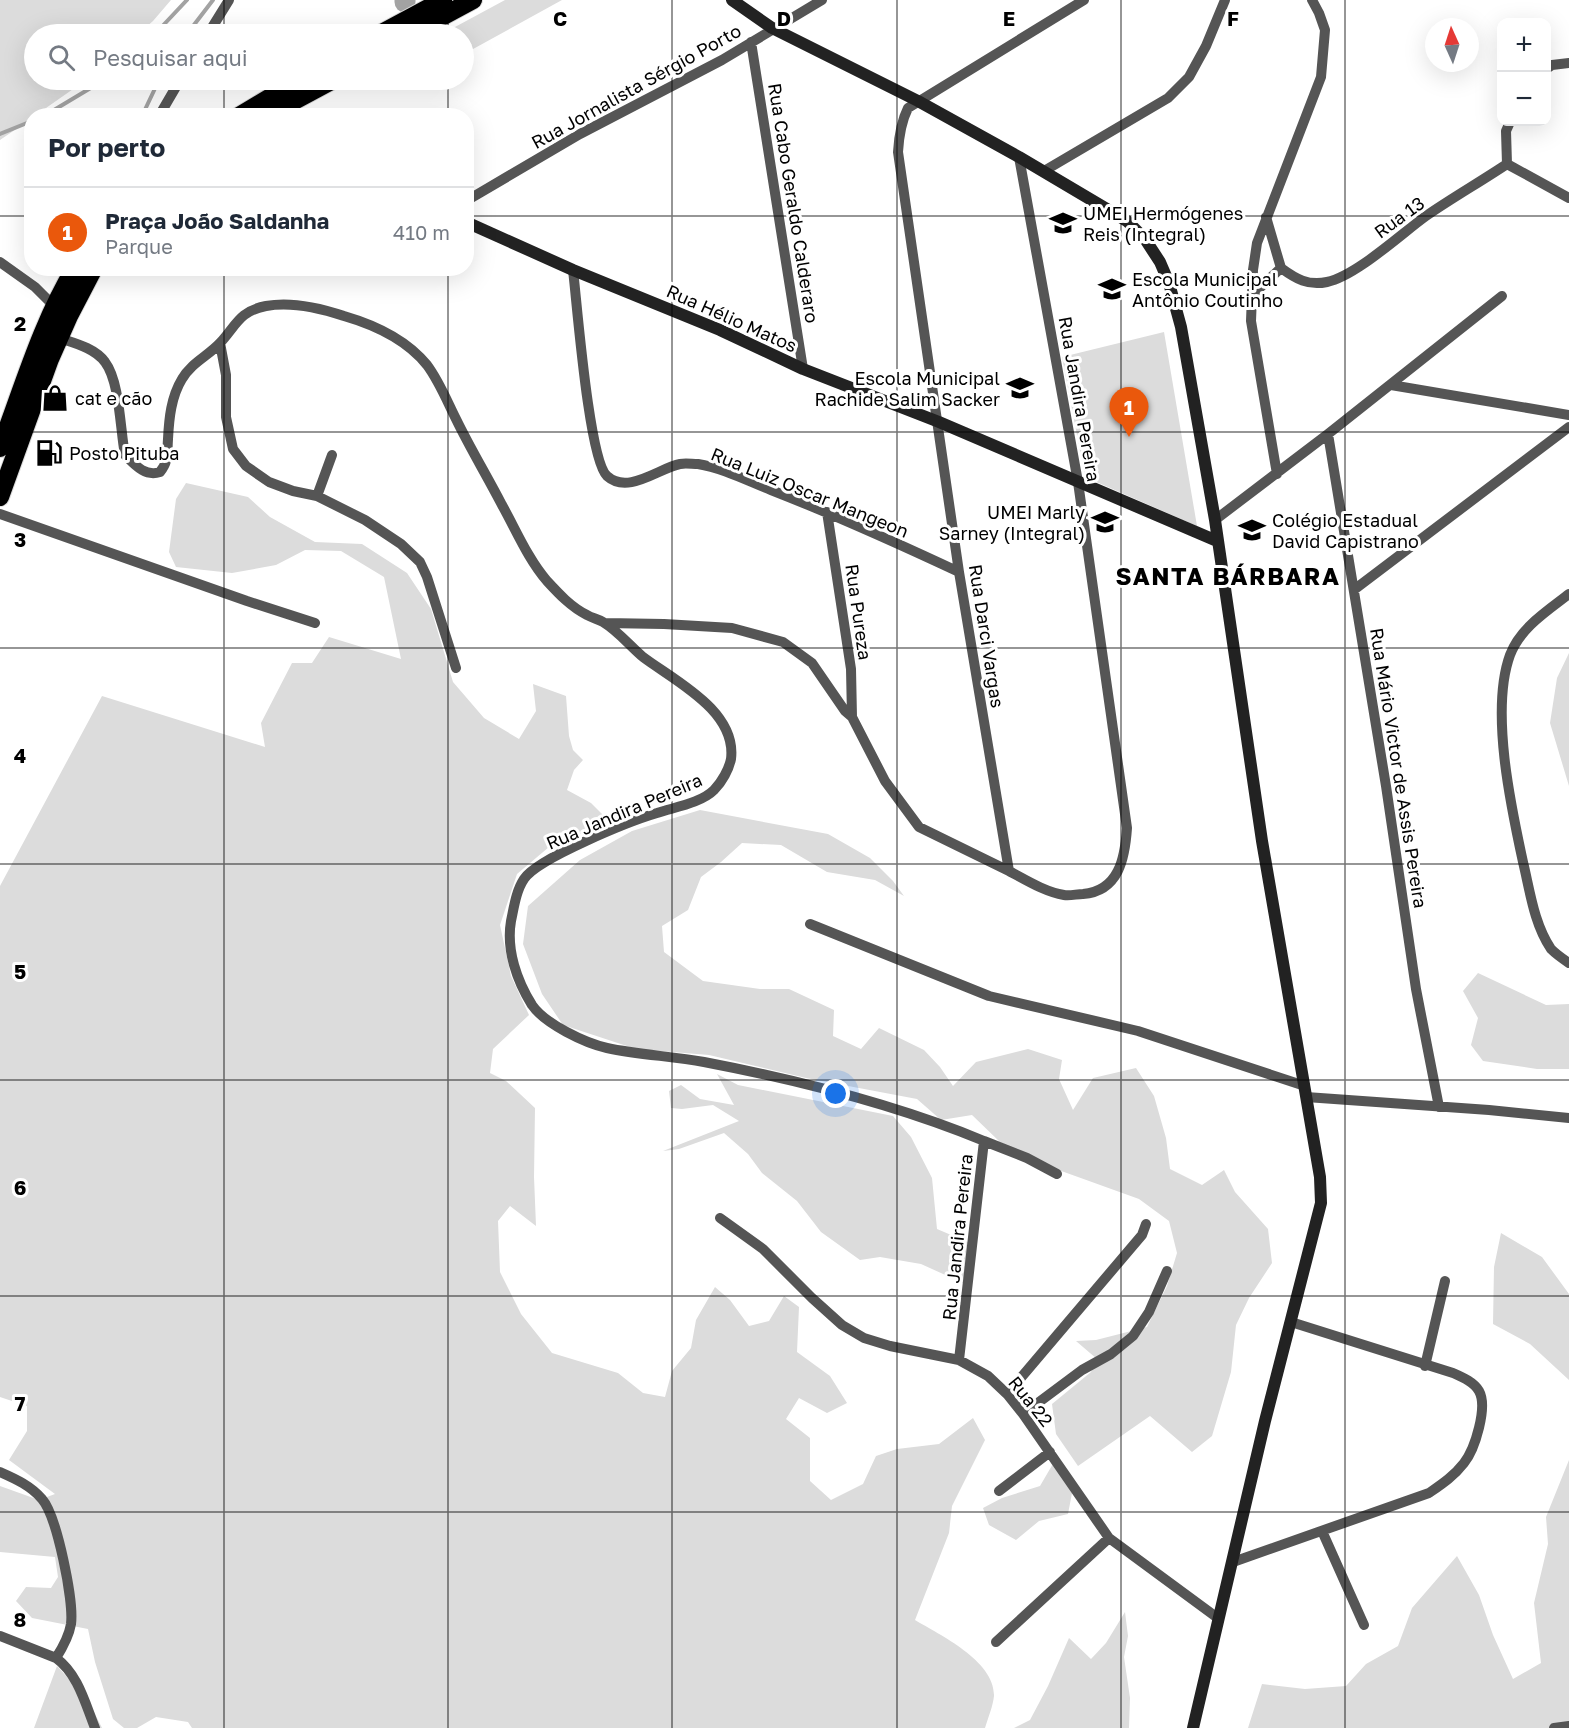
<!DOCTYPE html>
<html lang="pt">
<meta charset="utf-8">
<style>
:root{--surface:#fff;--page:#f6f6f7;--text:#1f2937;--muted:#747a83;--line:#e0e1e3;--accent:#ea580c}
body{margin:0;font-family:"Golos Text",sans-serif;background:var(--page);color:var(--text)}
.controls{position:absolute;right:18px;top:18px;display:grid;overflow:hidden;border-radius:12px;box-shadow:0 6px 24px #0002}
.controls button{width:54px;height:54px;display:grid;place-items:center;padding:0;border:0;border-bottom:2px solid var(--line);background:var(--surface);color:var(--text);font:30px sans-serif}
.compass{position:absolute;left:1425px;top:18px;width:54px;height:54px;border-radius:50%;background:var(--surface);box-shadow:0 6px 24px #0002;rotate:357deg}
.you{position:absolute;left:836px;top:1094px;width:21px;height:21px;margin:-15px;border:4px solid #fff;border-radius:50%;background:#1a73e8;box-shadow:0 0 0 9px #1a73e833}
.badge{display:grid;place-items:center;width:39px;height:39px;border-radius:50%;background:var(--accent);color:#fff;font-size:20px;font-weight:700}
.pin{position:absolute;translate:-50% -50px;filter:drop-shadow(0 2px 3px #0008)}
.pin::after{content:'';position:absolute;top:32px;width:21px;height:18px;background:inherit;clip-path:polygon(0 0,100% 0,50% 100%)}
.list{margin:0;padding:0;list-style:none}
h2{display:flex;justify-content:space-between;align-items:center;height:78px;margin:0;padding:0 24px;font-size:26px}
h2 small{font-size:20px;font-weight:400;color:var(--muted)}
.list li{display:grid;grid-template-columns:39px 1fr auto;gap:18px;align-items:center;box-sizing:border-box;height:90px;padding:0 24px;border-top:2px solid var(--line)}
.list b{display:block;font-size:22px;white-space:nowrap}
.list p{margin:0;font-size:20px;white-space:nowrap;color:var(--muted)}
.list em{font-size:20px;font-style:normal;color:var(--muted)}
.icon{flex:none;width:33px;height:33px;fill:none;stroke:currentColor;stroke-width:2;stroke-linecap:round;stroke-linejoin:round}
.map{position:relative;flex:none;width:1569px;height:1728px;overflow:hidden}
.search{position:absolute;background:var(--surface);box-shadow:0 6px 24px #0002;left:24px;top:24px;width:450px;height:66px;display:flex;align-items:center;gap:15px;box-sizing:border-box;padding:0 21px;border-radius:33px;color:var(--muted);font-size:22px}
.panel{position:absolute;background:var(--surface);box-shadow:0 6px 24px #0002;left:24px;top:108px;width:450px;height:168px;border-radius:24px}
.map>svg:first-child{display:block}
.green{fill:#dcdcdc}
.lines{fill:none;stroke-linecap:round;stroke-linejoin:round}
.stream{stroke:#a3a3a3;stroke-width:4}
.river{stroke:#a3a3a3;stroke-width:21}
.highway-casing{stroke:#dbdbdb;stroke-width:20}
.street{stroke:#555;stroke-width:10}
.secondary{stroke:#222;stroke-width:12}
.highway{stroke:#000;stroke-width:18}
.grid{fill:none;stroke:#000;stroke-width:1.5;stroke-opacity:0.55}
.labels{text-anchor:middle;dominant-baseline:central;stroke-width:6;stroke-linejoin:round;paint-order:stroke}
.street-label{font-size:18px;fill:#000;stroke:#fff}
.poi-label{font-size:18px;fill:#000;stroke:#fff;text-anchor:start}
.district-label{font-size:24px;font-weight:bold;letter-spacing:1.5px;fill:#000;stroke:#fff}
.grid-label{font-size:20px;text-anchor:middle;font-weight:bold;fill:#000;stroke:#fff;stroke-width:6;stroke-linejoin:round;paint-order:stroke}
</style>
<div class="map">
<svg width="1569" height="1728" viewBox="0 0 1569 1728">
<rect width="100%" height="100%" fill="#fff"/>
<path class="green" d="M 0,0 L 171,0 L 153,21 L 138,34 L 34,34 L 34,80 L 86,80 L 36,115 L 32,116 L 31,119 L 0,140 Z
M 505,0 L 562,0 L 464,54 L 464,34 L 442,34 Z
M 1164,332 L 1197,526 L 1085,477 L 1062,357 Z
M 186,483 L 248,497 L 270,517 L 315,542 L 362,544 L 407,573 L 431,609 L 453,682 L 484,718 L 519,739 L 536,711 L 533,684 L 566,696 L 569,736 L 573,750 L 583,760 L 574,770 L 567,790 L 591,803 L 610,822 L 549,847 L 517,874 L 500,925 L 511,976 L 529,1015 L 493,1049 L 490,1073 L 506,1081 L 535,1108 L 534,1177 L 536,1226 L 510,1206 L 498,1221 L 500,1272 L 521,1314 L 552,1353 L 618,1373 L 643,1393 L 665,1397 L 672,1371 L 691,1348 L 696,1320 L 715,1287 L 730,1300 L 749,1326 L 769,1321 L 784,1296 L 799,1307 L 797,1352 L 830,1376 L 847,1403 L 827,1413 L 799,1398 L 786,1419 L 810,1438 L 810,1481 L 831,1500 L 863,1484 L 876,1456 L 897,1449 L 939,1444 L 973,1418 L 985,1440 L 952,1506 L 949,1533 L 915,1620 C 940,1635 995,1661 994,1696 C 993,1706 988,1718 985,1728 L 192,1728 L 188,1722 L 156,1717 L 137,1728 L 124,1728 L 113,1719 L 95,1662 L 88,1629 L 32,1618 L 16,1601 L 26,1587 L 51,1588 L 58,1577 L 55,1557 L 0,1552 L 0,1486 L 39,1500 L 55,1494 L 9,1460 L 27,1431 L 27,1406 L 0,1397 L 0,886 L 102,696 L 265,747 L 261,723 L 292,663 L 312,663 L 329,637 L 401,659 L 384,577 L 341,551 L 305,550 L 276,565 L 232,573 L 176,567 L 169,552 L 176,499 Z
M 1569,653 L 1569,786 L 1550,723 L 1557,678 Z
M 700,810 L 828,834 L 870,858 L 893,881 L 904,896 L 875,880 L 827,872 L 781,845 L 742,843 L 721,862 L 701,877 L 688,910 L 662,926 L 664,952 L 703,981 L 760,989 L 789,989 L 834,1010 L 833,1036 L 861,1049 L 879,1028 L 924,1050 L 940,1067 L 953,1086 L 976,1062 L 1028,1049 L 1062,1060 L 1059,1079 L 1073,1110 L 1093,1078 L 1136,1068 L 1154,1096 L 1166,1138 L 1170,1169 L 1202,1185 L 1224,1170 L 1235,1192 L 1268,1229 L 1272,1263 L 1249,1298 L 1236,1325 L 1231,1372 L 1212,1436 L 1192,1452 L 1150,1416 L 1078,1466 L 1056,1434 L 1052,1404 L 1091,1372 L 1097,1359 L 1076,1341 L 1096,1340 L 1147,1327 L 1167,1286 L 1177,1253 L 1169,1221 L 1139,1199 L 1053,1168 L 1000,1142 L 972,1115 L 941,1120 L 917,1099 L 806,1078 L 709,1055 L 636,1049 L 563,1025 L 542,994 L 523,944 L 528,906 L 580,860 L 632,831 Z
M 1478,973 L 1546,1005 L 1569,1004 L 1569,1069 L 1537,1069 L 1483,1061 L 1471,1045 L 1478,1018 L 1463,991 Z
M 717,1074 L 738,1085 L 893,1116 L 911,1137 L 932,1178 L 937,1229 L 970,1243 L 963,1283 L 921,1264 L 880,1257 L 860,1260 L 821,1232 L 797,1201 L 762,1173 L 748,1154 L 724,1133 L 679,1149 L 663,1151 L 739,1121 L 713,1105 L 682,1109 L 671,1108 L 669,1091 L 681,1085 L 700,1099 L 734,1105 Z
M 1501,1233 L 1542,1257 L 1569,1294 L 1569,1380 L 1530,1344 L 1493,1324 L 1494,1267 Z
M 1569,1460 L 1569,1728 L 1248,1728 L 1262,1684 L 1305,1689 L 1346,1686 L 1366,1664 L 1398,1646 L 1412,1608 L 1457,1556 L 1479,1595 L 1493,1635 L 1513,1679 L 1541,1663 L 1534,1603 L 1548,1544 L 1546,1517 Z
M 1054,1462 L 1072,1493 L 1068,1514 L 1039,1521 L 1016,1540 L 989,1525 L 983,1508 L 1002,1498 L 1040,1486 Z
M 1125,1612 L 1128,1636 L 1124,1657 L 1130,1698 L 1129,1728 L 1014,1728 L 1030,1720 L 1048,1686 L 1069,1638 L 1091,1659 L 1106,1643 Z
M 57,1666 L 88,1700 L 102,1728 L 34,1728 Z"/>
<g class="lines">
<path class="stream" d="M 155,34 L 187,0
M 187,34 L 213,0
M 44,116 L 104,80
M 142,116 L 159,80
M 0,134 L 32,121"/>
<path class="river" d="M 405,0 L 405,2"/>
<defs>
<path id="highway" d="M 380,34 L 443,0
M 410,34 L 473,0
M 239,116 L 299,80
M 266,116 L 333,80
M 0,448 C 23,388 41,324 75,268
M 0,497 L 50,359 L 69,316 L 94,268"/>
</defs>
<use href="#highway" class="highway-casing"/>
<path class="street" d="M 208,34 L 229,0
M 751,42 L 803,369
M 1546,69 L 1552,65 L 1569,63
M 159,116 L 180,80
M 1019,157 L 1078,482 L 1127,828 C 1125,858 1119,891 1083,894 C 1077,894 1070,896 1064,895 C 1045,892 1026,880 1009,871 L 959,572 L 898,152 C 899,135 901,122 908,108 L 1084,0
M 1507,164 L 1569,198
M 1507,164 L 1506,131 L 1510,122
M 1044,171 L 1168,98 L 1189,77 L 1206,46 L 1225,0
M 466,201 L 580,134 L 722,60 L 822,0
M 1266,217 L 1281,268
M 0,262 L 35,287 L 55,307
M 573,270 C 577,303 589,460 607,476 C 628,495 659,468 680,464 C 685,463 692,464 698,464 C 723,468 748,481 771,490 C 835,515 897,543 959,572
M 1251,296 L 1281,268 C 1296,279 1308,286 1327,282 C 1356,276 1401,234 1426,216 C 1452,198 1480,182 1507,164
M 59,338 C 74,343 95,348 105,362 C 120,382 120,429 125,455 C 135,465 145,477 160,472 C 169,461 167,452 168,439 C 169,419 171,397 182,379 C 191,363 208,356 220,343 C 236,326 239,311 266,306 C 292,301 320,308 344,316 C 375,325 406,339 427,365 C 439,381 447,401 456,419 C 470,448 487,476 502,505 C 516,530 528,559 547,581 C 559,594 571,607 587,615 C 592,618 598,619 603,622 C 618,631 630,646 643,657 C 675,681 737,711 731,759 C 729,769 722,782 714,790 C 701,803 675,807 657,813 C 630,821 538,858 524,879 C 516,891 514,907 511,921 C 506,950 517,981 532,1005 C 545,1024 585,1043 607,1048 C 639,1055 672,1056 704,1062 C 798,1080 895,1104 984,1141 L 959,1360
M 220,343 L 226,375 L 226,417 L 233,449 L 246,466 L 269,482 L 293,491 L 317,496 L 365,520 L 401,544 L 420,562 L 427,577 L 456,668
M 1391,385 L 1569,415
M 1328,434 L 1386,786 L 1416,989 L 1439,1107
M 1277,474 L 1251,321 L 1253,270 L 1257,243 L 1321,77 L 1325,30 L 1319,13 L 1312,0
M 317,496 L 332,455
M 827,512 L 851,669 L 852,717
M 0,514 L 247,601 L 315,623
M 1215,520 L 1328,434 L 1502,296
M 1355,589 L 1569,427
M 1569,594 C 1547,611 1520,628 1510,655 C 1490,710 1511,807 1523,862 C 1530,891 1534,924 1551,949 C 1556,954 1563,959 1569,963
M 605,623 L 664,624 L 732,628 L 783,642 L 812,663 L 845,711 L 852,717 L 885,781 L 919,827 L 1009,871
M 810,924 L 989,996 L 1138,1031 L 1305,1086
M 1306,1097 L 1489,1110 L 1569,1118
M 984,1141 L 1027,1158 L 1057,1174
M 720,1218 L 763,1249 L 812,1298 L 842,1325 L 864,1338 L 890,1346 L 959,1360 L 988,1376 L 1007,1394 L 1023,1414 L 1109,1538 L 1219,1619
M 1425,1366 L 1445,1281
M 1007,1394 L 1142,1235 L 1146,1224
M 1023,1414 L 1082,1370 L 1111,1354 L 1133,1336 L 1149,1312 L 1167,1271
M 0,1472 C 16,1479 31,1486 42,1499 C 57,1516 74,1601 71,1624 C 69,1636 63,1647 56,1658
M 999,1491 L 1050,1452
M 1322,1531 L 1364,1625
M 1233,1562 L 1429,1493 C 1442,1484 1454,1476 1464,1463 C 1475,1449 1488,1407 1479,1391 C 1474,1382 1462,1377 1453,1373 L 1291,1322
M 0,1636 L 56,1658 C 78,1674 85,1703 95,1728
M 996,1642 L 1109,1538
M 1554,1728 L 1569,1726"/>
<path class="secondary" d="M 732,0 L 772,28 L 918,101 L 1019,157 L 1127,221 L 1145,239 L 1160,262 L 1169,283 L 1181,327 L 1215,520 L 1262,841 L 1320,1177 L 1321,1203 L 1265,1421 L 1193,1728
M 466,222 L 573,270 L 720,330 L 803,369 L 939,422 L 1217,541"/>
<use href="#highway" class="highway"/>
</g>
<path class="grid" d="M 224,0 L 224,34M 448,0 L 448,34M 672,0 L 672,1728M 897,0 L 897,1728M 1121,0 L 1121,1728M 1345,0 L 1345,1728M 224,80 L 224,116M 448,80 L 448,116M 0,216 L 32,216M 466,216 L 1569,216M 224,268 L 224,1728M 448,268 L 448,1728M 0,432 L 1569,432M 0,648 L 1569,648M 0,864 L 1569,864M 0,1080 L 1569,1080M 0,1296 L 1569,1296M 0,1512 L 1569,1512"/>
<defs>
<symbol id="school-bare" viewBox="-9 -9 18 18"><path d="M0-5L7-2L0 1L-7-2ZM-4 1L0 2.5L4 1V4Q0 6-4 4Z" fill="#000" stroke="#fff" stroke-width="2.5" paint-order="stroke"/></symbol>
<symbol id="shop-bare" viewBox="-9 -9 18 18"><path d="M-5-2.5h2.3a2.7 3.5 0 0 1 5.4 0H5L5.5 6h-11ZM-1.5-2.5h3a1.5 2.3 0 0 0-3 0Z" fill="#000" stroke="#fff" stroke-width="2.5" paint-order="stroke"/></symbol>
<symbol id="fuel-bare" viewBox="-9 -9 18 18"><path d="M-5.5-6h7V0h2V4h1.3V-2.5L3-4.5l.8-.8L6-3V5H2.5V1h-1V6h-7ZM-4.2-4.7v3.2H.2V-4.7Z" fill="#000" stroke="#fff" stroke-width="2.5" paint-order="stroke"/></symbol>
</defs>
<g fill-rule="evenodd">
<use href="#school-bare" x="1044" y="204" width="38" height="38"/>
<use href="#school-bare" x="1093" y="270" width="38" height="38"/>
<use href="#school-bare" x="1001" y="369" width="38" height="38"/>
<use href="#shop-bare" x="36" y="379" width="38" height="38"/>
<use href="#fuel-bare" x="30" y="434" width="38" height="38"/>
<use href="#school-bare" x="1086" y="503" width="38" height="38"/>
<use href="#school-bare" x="1233" y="511" width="38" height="38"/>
</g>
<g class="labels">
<g class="street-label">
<text transform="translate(636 86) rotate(-29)">Rua Jornalista Sérgio Porto</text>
<text transform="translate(794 203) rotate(81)">Rua Cabo Geraldo Calderaro</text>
<text transform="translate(1399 217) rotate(-36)">Rua 13</text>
<text transform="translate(732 318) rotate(24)">Rua Hélio Matos</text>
<text transform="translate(1080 399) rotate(80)">Rua Jandira Pereira</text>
<text transform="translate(810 492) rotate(22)">Rua Luiz Oscar Mangeon</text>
<text transform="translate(859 612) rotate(82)">Rua Pureza</text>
<text transform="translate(987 636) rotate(81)">Rua Darci Vargas</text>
<text transform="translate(1399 768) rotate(81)">Rua Mário Victor de Assis Pereira</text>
<text transform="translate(624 811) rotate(-23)">Rua Jandira Pereira</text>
<text transform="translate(957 1237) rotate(-84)">Rua Jandira Pereira</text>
<text transform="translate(1031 1401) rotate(51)">Rua 22</text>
</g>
<g class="poi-label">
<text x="1083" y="213">UMEI Hermógenes<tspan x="1083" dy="21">Reis (Integral)</tspan></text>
<text x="1132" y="279">Escola Municipal<tspan x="1132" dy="21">Antônio Coutinho</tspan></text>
<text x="1000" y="378" text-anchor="end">Escola Municipal<tspan x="1000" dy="21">Rachide Salim Sacker</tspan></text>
<text x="75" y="398">cat e cão</text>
<text x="69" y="453">Posto Pituba</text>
<text x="1085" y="512" text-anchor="end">UMEI Marly<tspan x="1085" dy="21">Sarney (Integral)</tspan></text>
<text x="1272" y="520">Colégio Estadual<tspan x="1272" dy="21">David Capistrano</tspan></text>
</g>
<g class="district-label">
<text x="1228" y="575">SANTA BÁRBARA</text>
</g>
</g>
<g class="grid-label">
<text x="560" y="26">C</text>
<text x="784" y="26">D</text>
<text x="1009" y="26">E</text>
<text x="1233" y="26">F</text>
<text x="20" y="331">2</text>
<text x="20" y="547">3</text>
<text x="20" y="763">4</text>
<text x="20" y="979">5</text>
<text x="20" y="1195">6</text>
<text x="20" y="1411">7</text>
<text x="20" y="1627">8</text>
</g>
</svg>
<div class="controls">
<button>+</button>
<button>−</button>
</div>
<svg class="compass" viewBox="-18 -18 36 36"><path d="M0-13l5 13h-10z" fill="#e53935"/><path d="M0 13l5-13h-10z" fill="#747a83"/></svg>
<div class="you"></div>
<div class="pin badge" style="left:1129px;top:437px">1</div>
<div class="search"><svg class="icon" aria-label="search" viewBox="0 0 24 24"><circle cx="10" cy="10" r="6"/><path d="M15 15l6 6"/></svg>Pesquisar aqui</div>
<section class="panel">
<h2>Por perto<small></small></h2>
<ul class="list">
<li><span class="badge">1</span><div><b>Praça João Saldanha</b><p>Parque</p></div><em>410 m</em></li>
</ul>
</section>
</div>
